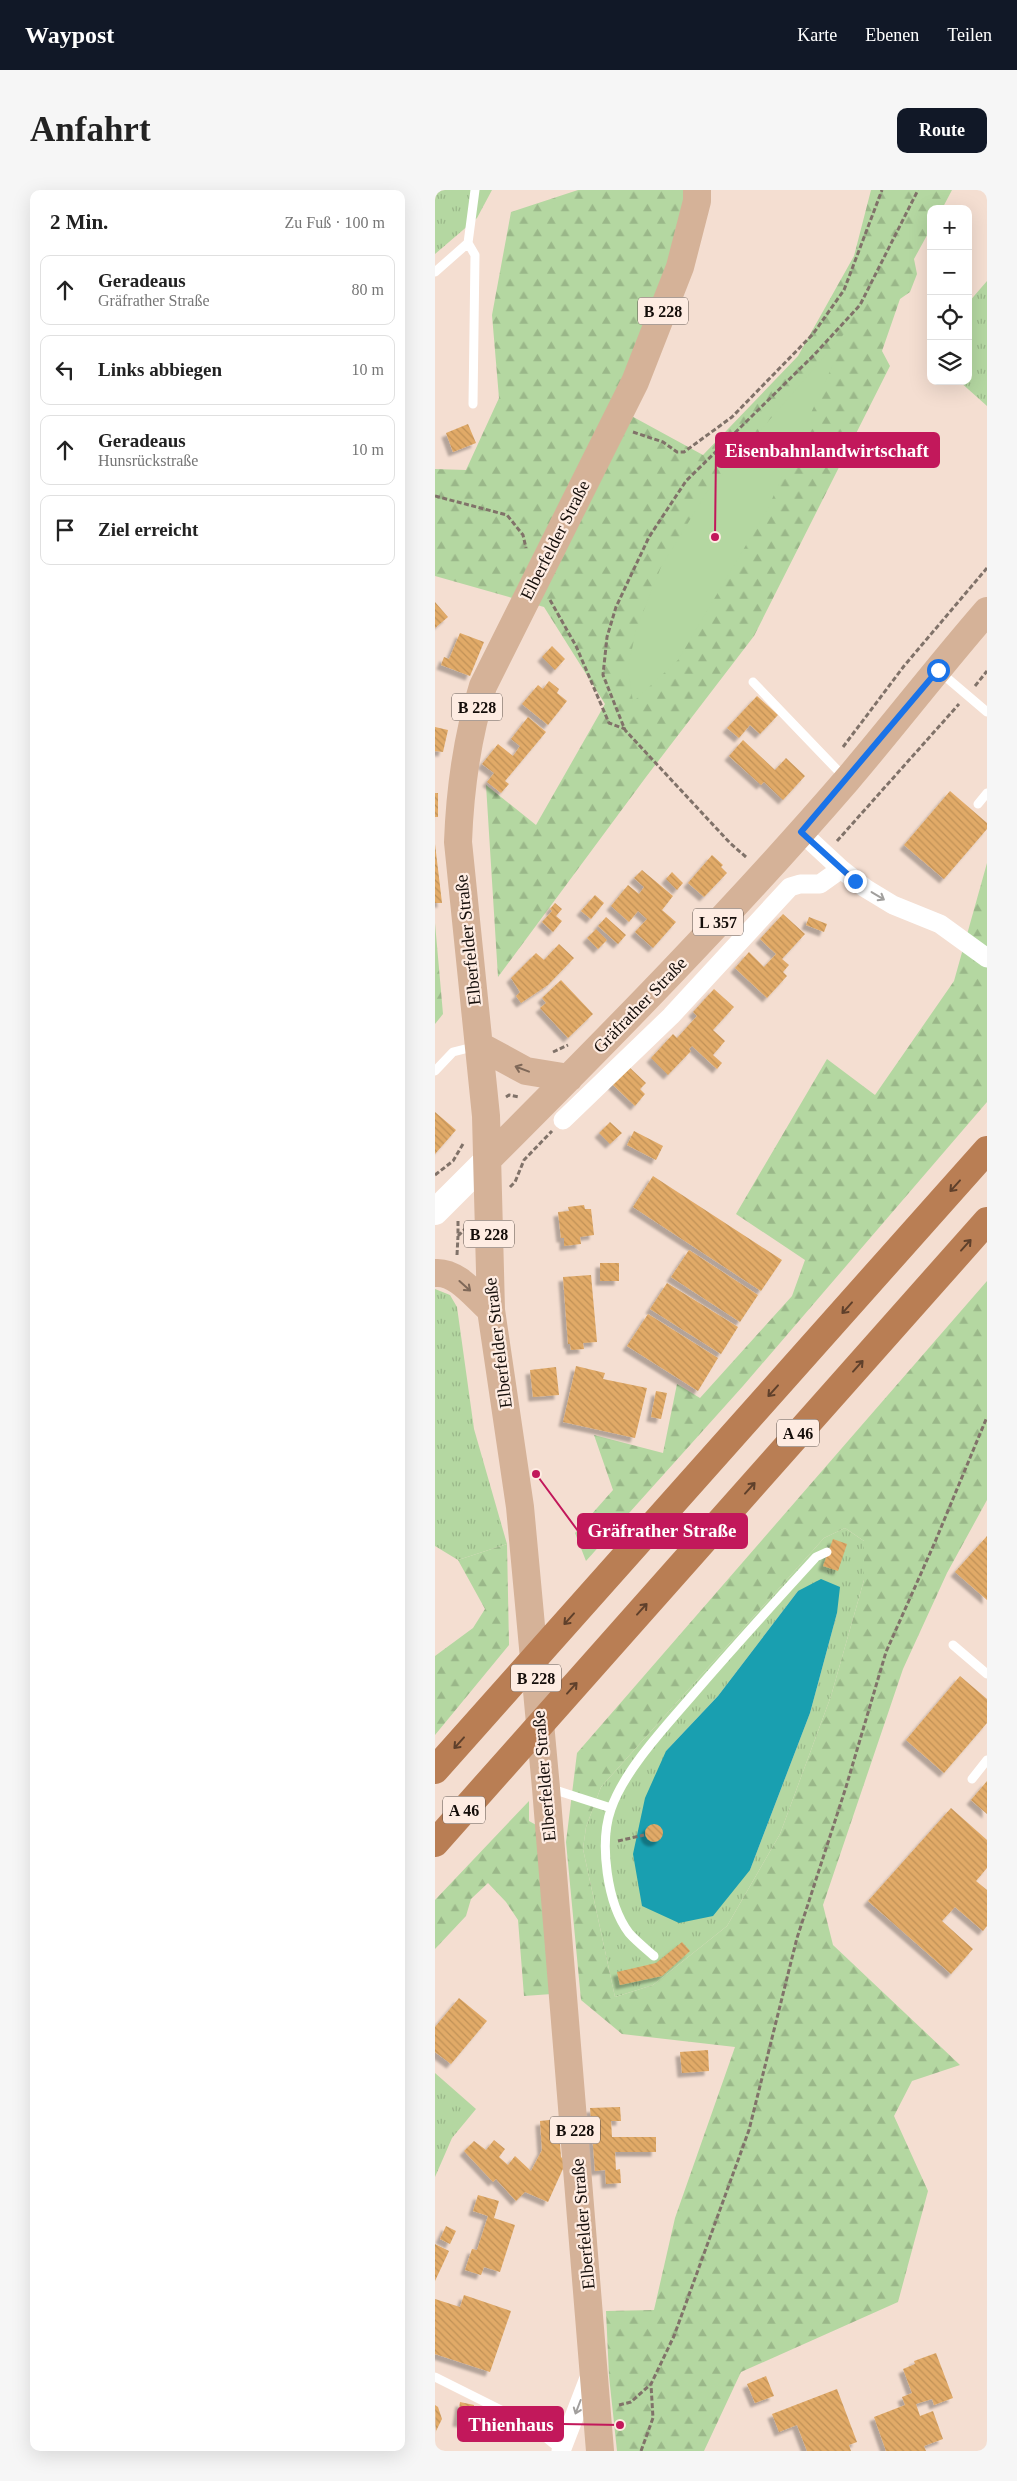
<!DOCTYPE html>
<html lang="de">
<meta charset="utf-8">
<style>
:root{--surface:#fff;--page:#f6f6f6;--text:#222;--muted:#767676;--line:#e0e0e0;--accent:#111827}
body{margin:0;font-family:"Times New Roman",serif;background:var(--page);color:var(--text)}
.controls{position:absolute;right:15px;top:15px;display:grid;overflow:hidden;border-radius:10px;box-shadow:0 5px 20px #0002}
.controls button{width:45px;height:45px;display:grid;place-items:center;padding:0;border:0;border-bottom:1px solid var(--line);background:var(--surface);color:var(--text);font:25px sans-serif}
.stop{position:absolute;width:15px;height:15px;margin:-11px;border:4px solid #1a73e8;border-radius:50%;background:#fff}
.stop.end{background:#1a73e8;border-color:#fff;box-shadow:0 1px 5px #0008}
.list{margin:0;padding:0;list-style:none}
h2{display:flex;justify-content:space-between;align-items:center;height:65px;margin:0;padding:0 20px;font-size:21px}
h2 small{font-size:16px;font-weight:400;color:var(--muted)}
.list li{display:grid;grid-template-columns:32px 1fr auto;gap:15px;align-items:center;box-sizing:border-box;height:70px;margin:0 10px 10px;padding:0 10px;border:1px solid var(--line);border-radius:10px}
.list b{display:block;font-size:19px;white-space:nowrap}
.list p{margin:0;font-size:16px;white-space:nowrap;color:var(--muted)}
.list em{font-size:16px;font-style:normal;color:var(--muted)}
.icon{flex:none;width:28px;height:28px;fill:none;stroke:currentColor;stroke-width:2;stroke-linecap:round;stroke-linejoin:round}
.map{position:relative;flex:none;width:552px;height:2261px;overflow:hidden;border-radius:10px}
header{display:flex;align-items:center;gap:30px;box-sizing:border-box;height:70px;padding:0 25px;background:var(--accent);color:#fff}
header strong{font-size:24px}
nav{display:flex;gap:28px;margin-inline-start:auto;font-size:18px}
.intro{display:flex;align-items:center;justify-content:space-between;box-sizing:border-box;height:120px;padding:0 30px}
h1{margin:0;font-size:35px}
.button{padding:12px 22px;border-radius:10px;background:var(--accent);color:#fff;font-size:18px;font-weight:700}
main{display:flex;gap:30px;padding:0 30px}
aside{flex:1;background:var(--surface);border-radius:10px;box-shadow:0 5px 20px #0002}
.map>svg:first-child{display:block}
.grass{fill:url(#grass-tufts);fill-rule:evenodd}
.forest{fill:url(#forest-firs);fill-rule:evenodd}
.garden{fill:#b4d7a1}
.water{fill:#199fb0}
.building{fill:url(#building-back-hatch);filter:url(#shadow)}
.lines{fill:none;stroke-linecap:round;stroke-linejoin:round}
.path{stroke:#807269;stroke-width:3;stroke-dasharray:5 2.5;stroke-linecap:butt}
.lane{stroke:#fff;stroke-width:9}
.street{stroke:#fff;stroke-width:19}
.secondary{stroke:#fff;stroke-width:26}
.primary{stroke:#d5b298;stroke-width:28}
.highway{stroke:#b97e54;stroke-width:28}
.oneway{stroke:#a19f9d}
.oneway2{stroke:#7f6858}
.oneway3{stroke:#5f402b}
.route{stroke:#1a73e8;stroke-width:6}
.labels{text-anchor:middle;dominant-baseline:central;stroke-width:4.5;stroke-linejoin:round;paint-order:stroke}
.shield{fill:#feece2;stroke:#5b514b;stroke-width:1}
.shield-label{font-size:16px;font-weight:bold;fill:#150e0a}
.street-label{font-size:18px;fill:#150e0a;stroke:#feece2}
.leader{fill:none;stroke:#c2185b;stroke-width:2}
.callout-dot{fill:#c2185b;stroke:#feece2;stroke-width:2}
.callout{fill:#c2185b;stroke:#c2185b;stroke-width:2}
.callout-label{font-size:19px;text-anchor:middle;font-weight:bold;fill:#fff}
</style>
<header>
<strong>Waypost</strong>
<nav><a>Karte</a><a>Ebenen</a><a>Teilen</a></nav>
</header>
<div class="intro"><h1>Anfahrt</h1><a class="button">Route</a></div>
<main>
<aside>
<h2>2 Min.<small>Zu Fuß · 100 m</small></h2>
<ul class="list">
<li><svg class="icon" aria-label="ahead" viewBox="0 0 24 24"><path d="M12 20V5M6 11l6-6 6 6"/></svg><div><b>Geradeaus</b><p>Gräfrather Straße</p></div><em>80 m</em></li>
<li><svg class="icon" aria-label="left" viewBox="0 0 24 24"><path d="M17 20v-9H6M10 6l-5 5 5 5"/></svg><div><b>Links abbiegen</b></div><em>10 m</em></li>
<li><svg class="icon" aria-label="ahead" viewBox="0 0 24 24"><path d="M12 20V5M6 11l6-6 6 6"/></svg><div><b>Geradeaus</b><p>Hunsrückstraße</p></div><em>10 m</em></li>
<li><svg class="icon" aria-label="arrive" viewBox="0 0 24 24"><path d="M6 21V4h12l-3 4 3 4H6"/></svg><div><b>Ziel erreicht</b></div></li>
</ul>
</aside>
<div class="map">
<svg width="552" height="2261" viewBox="0 0 552 2261">
<defs>
<pattern id="grass-tufts" width="24" height="20" patternUnits="userSpaceOnUse" patternTransform="scale(1.25)"><rect width="24" height="20" fill="#b4d7a1"/><path d="M3 7l-1-3M5 7V3M7 7l1-3M15 17l-1-3M17 17v-4M19 17l1-3" fill="none" stroke="#9ab789"/></pattern>
<pattern id="forest-firs" width="22" height="20" patternUnits="userSpaceOnUse" patternTransform="scale(1.25)"><rect width="22" height="20" fill="#b4d7a1"/><path d="M5 1l3.5 6h-7zM16 11l3.5 6h-7z" fill="#9ab789"/></pattern>
<pattern id="building-back-hatch" width="6" height="6" patternUnits="userSpaceOnUse" patternTransform="scale(1.25)"><rect width="6" height="6" fill="#e1aa67"/><path d="M-1 5l2 2M0 0l6 6M5-1l2 2" fill="none" stroke="#c09158"/></pattern>
<filter id="shadow"><feDropShadow dx="-4.5" dy="4.5" stdDeviation="1" flood-color="#0004"/></filter>
</defs>
<rect width="100%" height="100%" fill="#f4ded1"/>
<path class="grass" d="M 0,0 L 57,0 L 42,28 L 0,64 Z
M 552,91 L 552,216 L 524,191 L 533,191 L 533,113 Z
M 0,1099 L 15,1105 L 22,1117 L 39,1239 L 72,1354 L 23,1370 L 0,1356 Z
M 410,1338 L 429,1351 L 429,1390 L 396,1506 L 345,1644 L 292,1736 L 218,1795 L 180,1807 L 148,1659 L 151,1637 L 166,1597 L 389,1348 ZM 363,1401 L 402,1423 L 375,1523 L 315,1680 L 231,1561 L 283,1506 Z
M 0,1883 L 41,1919 L 17,1948 L 0,1987 Z"/>
<path class="forest" d="M 143,0 L 254,0 L 254,17 L 180,217 L 268,265 L 363,166 L 419,66 L 436,0 L 517,0 L 507,19 L 496,19 L 496,38 L 479,69 L 482,84 L 475,102 L 465,109 L 447,161 L 455,176 L 319,446 L 211,587 L 63,787 L 51,595 L 101,635 L 170,514 L 109,417 L 0,386 L 0,279 L 31,280 L 64,208 L 57,125 L 76,22 Z
M 552,673 L 552,912 L 308,1196 L 151,1371 L 140,1343 L 178,1300 L 159,1245 L 228,1263 L 242,1194 L 265,1208 L 357,1106 L 370,1070 L 301,1024 L 392,869 L 440,905 L 519,791 Z
M 0,733 L 8,824 L 0,834 Z
M 552,1091 L 552,1310 L 512,1383 L 468,1479 L 388,1715 L 398,1755 L 525,1875 L 477,1891 L 459,1926 L 493,2001 L 463,2112 L 306,2182 L 269,2261 L 182,2261 L 174,2186 L 171,2121 L 219,2120 L 240,2028 L 300,1857 L 187,1844 L 146,1810 L 131,1652 L 142,1563 ZM 410,1338 L 429,1351 L 429,1390 L 396,1506 L 345,1644 L 292,1736 L 218,1795 L 180,1807 L 148,1659 L 151,1637 L 166,1597 L 389,1348 Z
M 72,1354 L 74,1455 L 0,1545 L 0,1466 L 38,1438 L 50,1419 L 23,1370 Z
M 94,1611 L 94,1631 L 103,1636 L 117,1804 L 89,1806 L 83,1730 L 71,1712 L 53,1693 L 36,1709 L 31,1726 L 0,1759 L 0,1710 Z"/>
<path class="garden" d="M 415,137 L 333,318 L 243,470 L 198,512 L 193,478 L 201,440 L 226,377 L 272,302 Z"/>
<path class="water" d="M 386,1389 L 405,1397 L 402,1423 L 375,1523 L 315,1680 L 278,1726 L 244,1733 L 207,1716 L 198,1664 L 210,1608 L 231,1561 L 283,1506 L 363,1401 Z"/>
<path class="building" d="M 33,234 L 41,253 L 18,262 L 11,243 Z
M 0,412 L 13,427 L 0,438 Z
M 25,443 L 49,452 L 35,486 L 6,475 L 9,467 L 14,469 Z
M 117,456 L 130,469 L 120,480 L 107,467 Z
M 114,491 L 124,499 L 122,503 L 132,511 L 113,535 L 87,514 L 103,495 L 108,499 Z
M 322,506 L 343,525 L 325,544 L 315,535 L 304,548 L 292,538 Z
M 93,527 L 111,542 L 70,591 L 74,594 L 66,603 L 52,592 L 59,583 L 47,574 L 63,554 L 78,566 L 85,556 L 76,549 Z
M 0,537 L 13,540 L 8,562 L 0,561 Z
M 308,550 L 340,580 L 351,568 L 370,586 L 348,610 L 329,592 L 326,595 L 294,566 Z
M 515,601 L 552,633 L 552,639 L 509,689 L 469,655 Z
M 0,603 L 3,603 L 3,627 L 0,627 Z
M 0,654 L 7,713 L 0,713 Z
M 277,665 L 288,675 L 286,677 L 292,683 L 269,707 L 253,693 Z
M 207,680 L 238,706 L 227,720 L 241,732 L 218,758 L 200,742 L 212,729 L 203,721 L 194,732 L 176,716 L 193,695 L 204,704 L 209,697 L 199,688 Z
M 237,682 L 248,693 L 242,700 L 231,689 Z
M 160,705 L 169,713 L 156,729 L 146,721 Z
M 120,713 L 127,719 L 121,726 L 127,731 L 118,742 L 107,732 L 117,721 L 115,719 Z
M 348,724 L 370,744 L 347,769 L 354,775 L 348,782 L 352,786 L 332,808 L 300,778 L 314,762 L 329,777 L 341,764 L 325,749 Z
M 171,727 L 191,745 L 183,754 L 163,736 Z
M 374,727 L 392,734 L 389,742 L 371,735 Z
M 161,739 L 172,750 L 163,759 L 152,748 Z
M 124,754 L 139,768 L 113,795 L 86,813 L 81,806 L 85,802 L 76,788 L 101,763 L 109,770 Z
M 126,790 L 158,824 L 133,848 L 105,818 L 111,813 L 107,808 Z
M 279,799 L 299,817 L 278,840 L 290,851 L 278,865 L 287,873 L 282,879 L 257,856 L 254,859 L 256,861 L 233,885 L 216,868 L 238,844 L 242,848 L 262,826 L 258,822 Z
M 192,875 L 211,893 L 205,899 L 210,904 L 200,916 L 176,893 Z
M 0,922 L 21,940 L 0,964 Z
M 175,932 L 187,943 L 175,954 L 164,943 Z
M 199,941 L 228,956 L 221,970 L 192,955 Z
M 218,986 L 347,1070 L 326,1101 L 198,1017 Z
M 149,1015 L 150,1019 L 156,1019 L 159,1045 L 145,1047 L 146,1054 L 129,1056 L 129,1048 L 126,1048 L 123,1022 L 134,1021 L 133,1017 Z
M 254,1060 L 323,1105 L 305,1132 L 236,1087 Z
M 165,1073 L 184,1073 L 184,1091 L 165,1091 Z
M 156,1085 L 162,1152 L 148,1153 L 149,1159 L 136,1160 L 135,1154 L 133,1154 L 128,1087 Z
M 232,1093 L 303,1137 L 286,1164 L 215,1119 Z
M 213,1124 L 283,1168 L 263,1201 L 192,1156 Z
M 141,1176 L 170,1183 L 168,1189 L 212,1198 L 200,1248 L 128,1232 Z
M 121,1177 L 124,1205 L 98,1207 L 95,1180 Z
M 221,1201 L 232,1203 L 226,1229 L 216,1227 Z
M 552,1346 L 552,1410 L 520,1382 Z
M 398,1349 L 412,1354 L 403,1381 L 388,1376 Z
M 525,1486 L 552,1509 L 552,1533 L 509,1583 L 471,1550 Z
M 552,1591 L 552,1624 L 536,1610 Z
M 516,1618 L 552,1650 L 552,1678 L 541,1691 L 552,1700 L 552,1736 L 548,1741 L 520,1717 L 507,1731 L 538,1759 L 516,1784 L 433,1711 Z
M210 1643a9 9 0 1 1 18 0a9 9 0 1 1-18 0Z
M 247,1752 L 255,1761 L 227,1786 L 185,1795 L 182,1782 L 221,1773 Z
M 24,1808 L 52,1831 L 16,1874 L 0,1862 L 0,1837 Z
M 273,1860 L 274,1881 L 247,1883 L 245,1862 Z
M 185,1917 L 186,1931 L 176,1931 L 177,1947 L 221,1947 L 221,1962 L 180,1962 L 181,1980 L 185,1979 L 186,1993 L 171,1994 L 170,1980 L 160,1981 L 155,1918 Z
M 123,1929 L 126,1967 L 131,1972 L 113,2012 L 90,2002 L 81,2011 L 61,1989 L 58,1992 L 29,1961 L 39,1951 L 51,1960 L 59,1950 L 70,1959 L 64,1967 L 73,1975 L 80,1966 L 96,1981 L 107,1960 L 105,1931 Z
M 43,2005 L 64,2011 L 59,2028 L 80,2035 L 65,2082 L 49,2077 L 46,2085 L 30,2080 L 37,2059 L 42,2060 L 53,2026 L 38,2021 Z
M 11,2036 L 21,2041 L 15,2054 L 5,2049 Z
M 0,2054 L 14,2061 L 0,2091 Z
M 29,2105 L 76,2121 L 55,2182 L 0,2164 L 0,2109 L 25,2117 Z
M 501,2163 L 518,2208 L 499,2215 L 497,2209 L 481,2214 L 485,2226 L 498,2221 L 508,2249 L 489,2256 L 491,2261 L 451,2261 L 439,2227 L 470,2215 L 467,2207 L 477,2203 L 468,2179 L 480,2174 L 479,2171 Z
M 331,2186 L 339,2206 L 320,2213 L 312,2194 Z
M 402,2199 L 422,2252 L 414,2255 L 416,2261 L 372,2261 L 362,2235 L 344,2242 L 337,2224 Z
M 25,2212 L 39,2215 L 36,2234 L 22,2232 Z
M 0,2215 L 3,2217 L 7,2229 L 1,2241 Z"/>
<g class="lines">
<path class="path" d="M 198,242 L 228,252 L 242,262 L 249,262 L 297,227 L 378,144 L 409,100 L 447,0
M 0,306 L 72,325 L 88,345 L 91,358
M 115,410 L 141,456 L 174,533 L 190,539
M 540,496 L 552,481
M 408,557 L 469,476 L 552,378
M 402,651 L 524,514
M 311,667 L 295,653 L 190,540 L 168,485 L 172,447 L 181,417 L 214,347 L 251,291 L 379,165 L 425,115 L 483,0
M 118,862 L 133,855
M 71,907 L 74,905 L 84,907
M 0,985 L 18,971 L 28,954
M 75,997 L 80,992 L 89,970 L 117,941
M 23,1031 L 23,1046 L 32,1037
M 22,1065 L 23,1046
M 183,1651 L 209,1645
M 184,2215 L 196,2212 L 216,2194 L 239,2146 L 314,1940 L 362,1748 L 411,1597 L 451,1462 L 500,1352 L 552,1227
M 206,2261 L 218,2228 L 216,2195"/>
<path class="lane" d="M 33,53 L 40,65 L 38,214
M 0,82 L 33,53 L 40,0
M 505,482 L 552,522
M 318,492 L 410,588
M 543,614 L 552,603
M 0,881 L 18,862 L 42,856
M 518,1455 L 552,1484
M 537,1589 L 552,1570
M 114,1598 L 176,1618
M 219,1766 C 211,1759 201,1751 194,1743 C 172,1714 164,1653 176,1619 C 189,1581 229,1538 255,1508 C 296,1460 338,1414 381,1367 L 392,1362
M 0,2187 L 94,2234 L 126,2260"/>
<path class="street" d="M 366,642 L 406,679 L 430,698 L 458,715 L 505,734 L 552,768
M 128,930 L 236,826 L 355,697 L 365,694 L 385,694 L 406,679
M 126,2261 L 156,2183"/>
<path class="secondary" d="M 0,1022 L 53,969"/>
<path class="primary" d="M 45,856 L 91,881 L 134,888
M 53,969 C 176,846 298,722 412,590 C 459,535 504,476 552,421
M 0,1083 C 22,1081 40,1106 56,1120
M 165,2261 L 111,1598 L 85,1317 L 56,1120 L 51,926 L 23,652 C 25,598 32,547 48,496 L 200,192 L 245,77 L 262,11 L 262,0"/>
<path class="highway" d="M 0,1580 L 552,960
M 0,1653 L 552,1031"/>
</g>
<defs><path id="oneway-shaft" d="M-6 0H5M1.5-3L5.5 0L1.5 3" fill="none" stroke-width="1.6" stroke-linecap="round" stroke-linejoin="round" transform="scale(1.25)"/></defs>
<g class="oneway">
<use href="#oneway-shaft" transform="translate(443 706) rotate(31)"/>
<use href="#oneway-shaft" transform="translate(143 2217) rotate(111)"/>
</g>
<g class="oneway2">
<use href="#oneway-shaft" transform="translate(87 879) rotate(-159)"/>
<use href="#oneway-shaft" transform="translate(30 1096) rotate(42)"/>
</g>
<g class="oneway3">
<use href="#oneway-shaft" transform="translate(520 996) rotate(132)"/>
<use href="#oneway-shaft" transform="translate(531 1055) rotate(-48)"/>
<use href="#oneway-shaft" transform="translate(412 1118) rotate(132)"/>
<use href="#oneway-shaft" transform="translate(423 1176) rotate(-48)"/>
<use href="#oneway-shaft" transform="translate(338 1201) rotate(132)"/>
<use href="#oneway-shaft" transform="translate(315 1298) rotate(-48)"/>
<use href="#oneway-shaft" transform="translate(207 1419) rotate(-48)"/>
<use href="#oneway-shaft" transform="translate(134 1429) rotate(132)"/>
<use href="#oneway-shaft" transform="translate(137 1498) rotate(-48)"/>
<use href="#oneway-shaft" transform="translate(24 1553) rotate(132)"/>
</g>
<g class="lines">
<path class="route" d="M 420,691 L 366,642 L 503,480"/>
</g>
<g class="labels">
<g class="shield">
<rect x="203" y="107.5" width="50" height="27" rx="4"/>
<rect x="17" y="503.5" width="50" height="27" rx="4"/>
<rect x="258" y="718.5" width="50" height="27" rx="4"/>
<rect x="29" y="1030.5" width="50" height="27" rx="4"/>
<rect x="342" y="1229.5" width="42" height="27" rx="4"/>
<rect x="76" y="1474.5" width="50" height="27" rx="4"/>
<rect x="8" y="1606.5" width="42" height="27" rx="4"/>
<rect x="115" y="1926.5" width="50" height="27" rx="4"/>
</g>
<g class="shield-label">
<text x="228" y="121">B 228</text>
<text x="42" y="517">B 228</text>
<text x="283" y="732">L 357</text>
<text x="54" y="1044">B 228</text>
<text x="363" y="1243">A 46</text>
<text x="101" y="1488">B 228</text>
<text x="29" y="1620">A 46</text>
<text x="140" y="1940">B 228</text>
</g>
<g class="street-label">
<text transform="translate(120 350) rotate(-63)">Elberfelder Straße</text>
<text transform="translate(33 750) rotate(-96)">Elberfelder Straße</text>
<text transform="translate(205 815) rotate(-46)">Gräfrather Straße</text>
<text transform="translate(63 1153) rotate(-97)">Elberfelder Straße</text>
<text transform="translate(109 1586) rotate(-95)">Elberfelder Straße</text>
<text transform="translate(148 2034) rotate(-95)">Elberfelder Straße</text>
</g>
</g>
<path class="leader" d="M280 347L281 260M101 1284L143 1341M185 2235L128 2234"/>
<g class="callout-dot">
<circle cx="280" cy="347" r="5"/>
<circle cx="101" cy="1284" r="5"/>
<circle cx="185" cy="2235" r="5"/>
</g>
<g class="callout">
<rect x="281" y="243" width="223" height="34" rx="5"/>
<rect x="143" y="1324" width="169" height="34" rx="5"/>
<rect x="23" y="2217" width="105" height="34" rx="5"/>
</g>
<g class="callout-label">
<text x="392" y="267">Eisenbahnlandwirtschaft</text>
<text x="227" y="1347">Gräfrather Straße</text>
<text x="76" y="2241">Thienhaus</text>
</g>
</svg>
<div class="controls">
<button>+</button>
<button>−</button>
<button><svg class="icon" aria-label="locate" viewBox="0 0 24 24"><circle cx="12" cy="12" r="6"/><path d="M12 2v4M12 18v4M2 12h4M18 12h4"/></svg></button>
<button><svg class="icon" aria-label="layers" viewBox="0 0 24 24"><path d="M12 4l9 5-9 5-9-5zM3 14l9 5 9-5"/></svg></button>
</div>
<div class="stop" style="left:503px;top:480px"></div>
<div class="stop end" style="left:420px;top:691px"></div>
</div>
</main>
